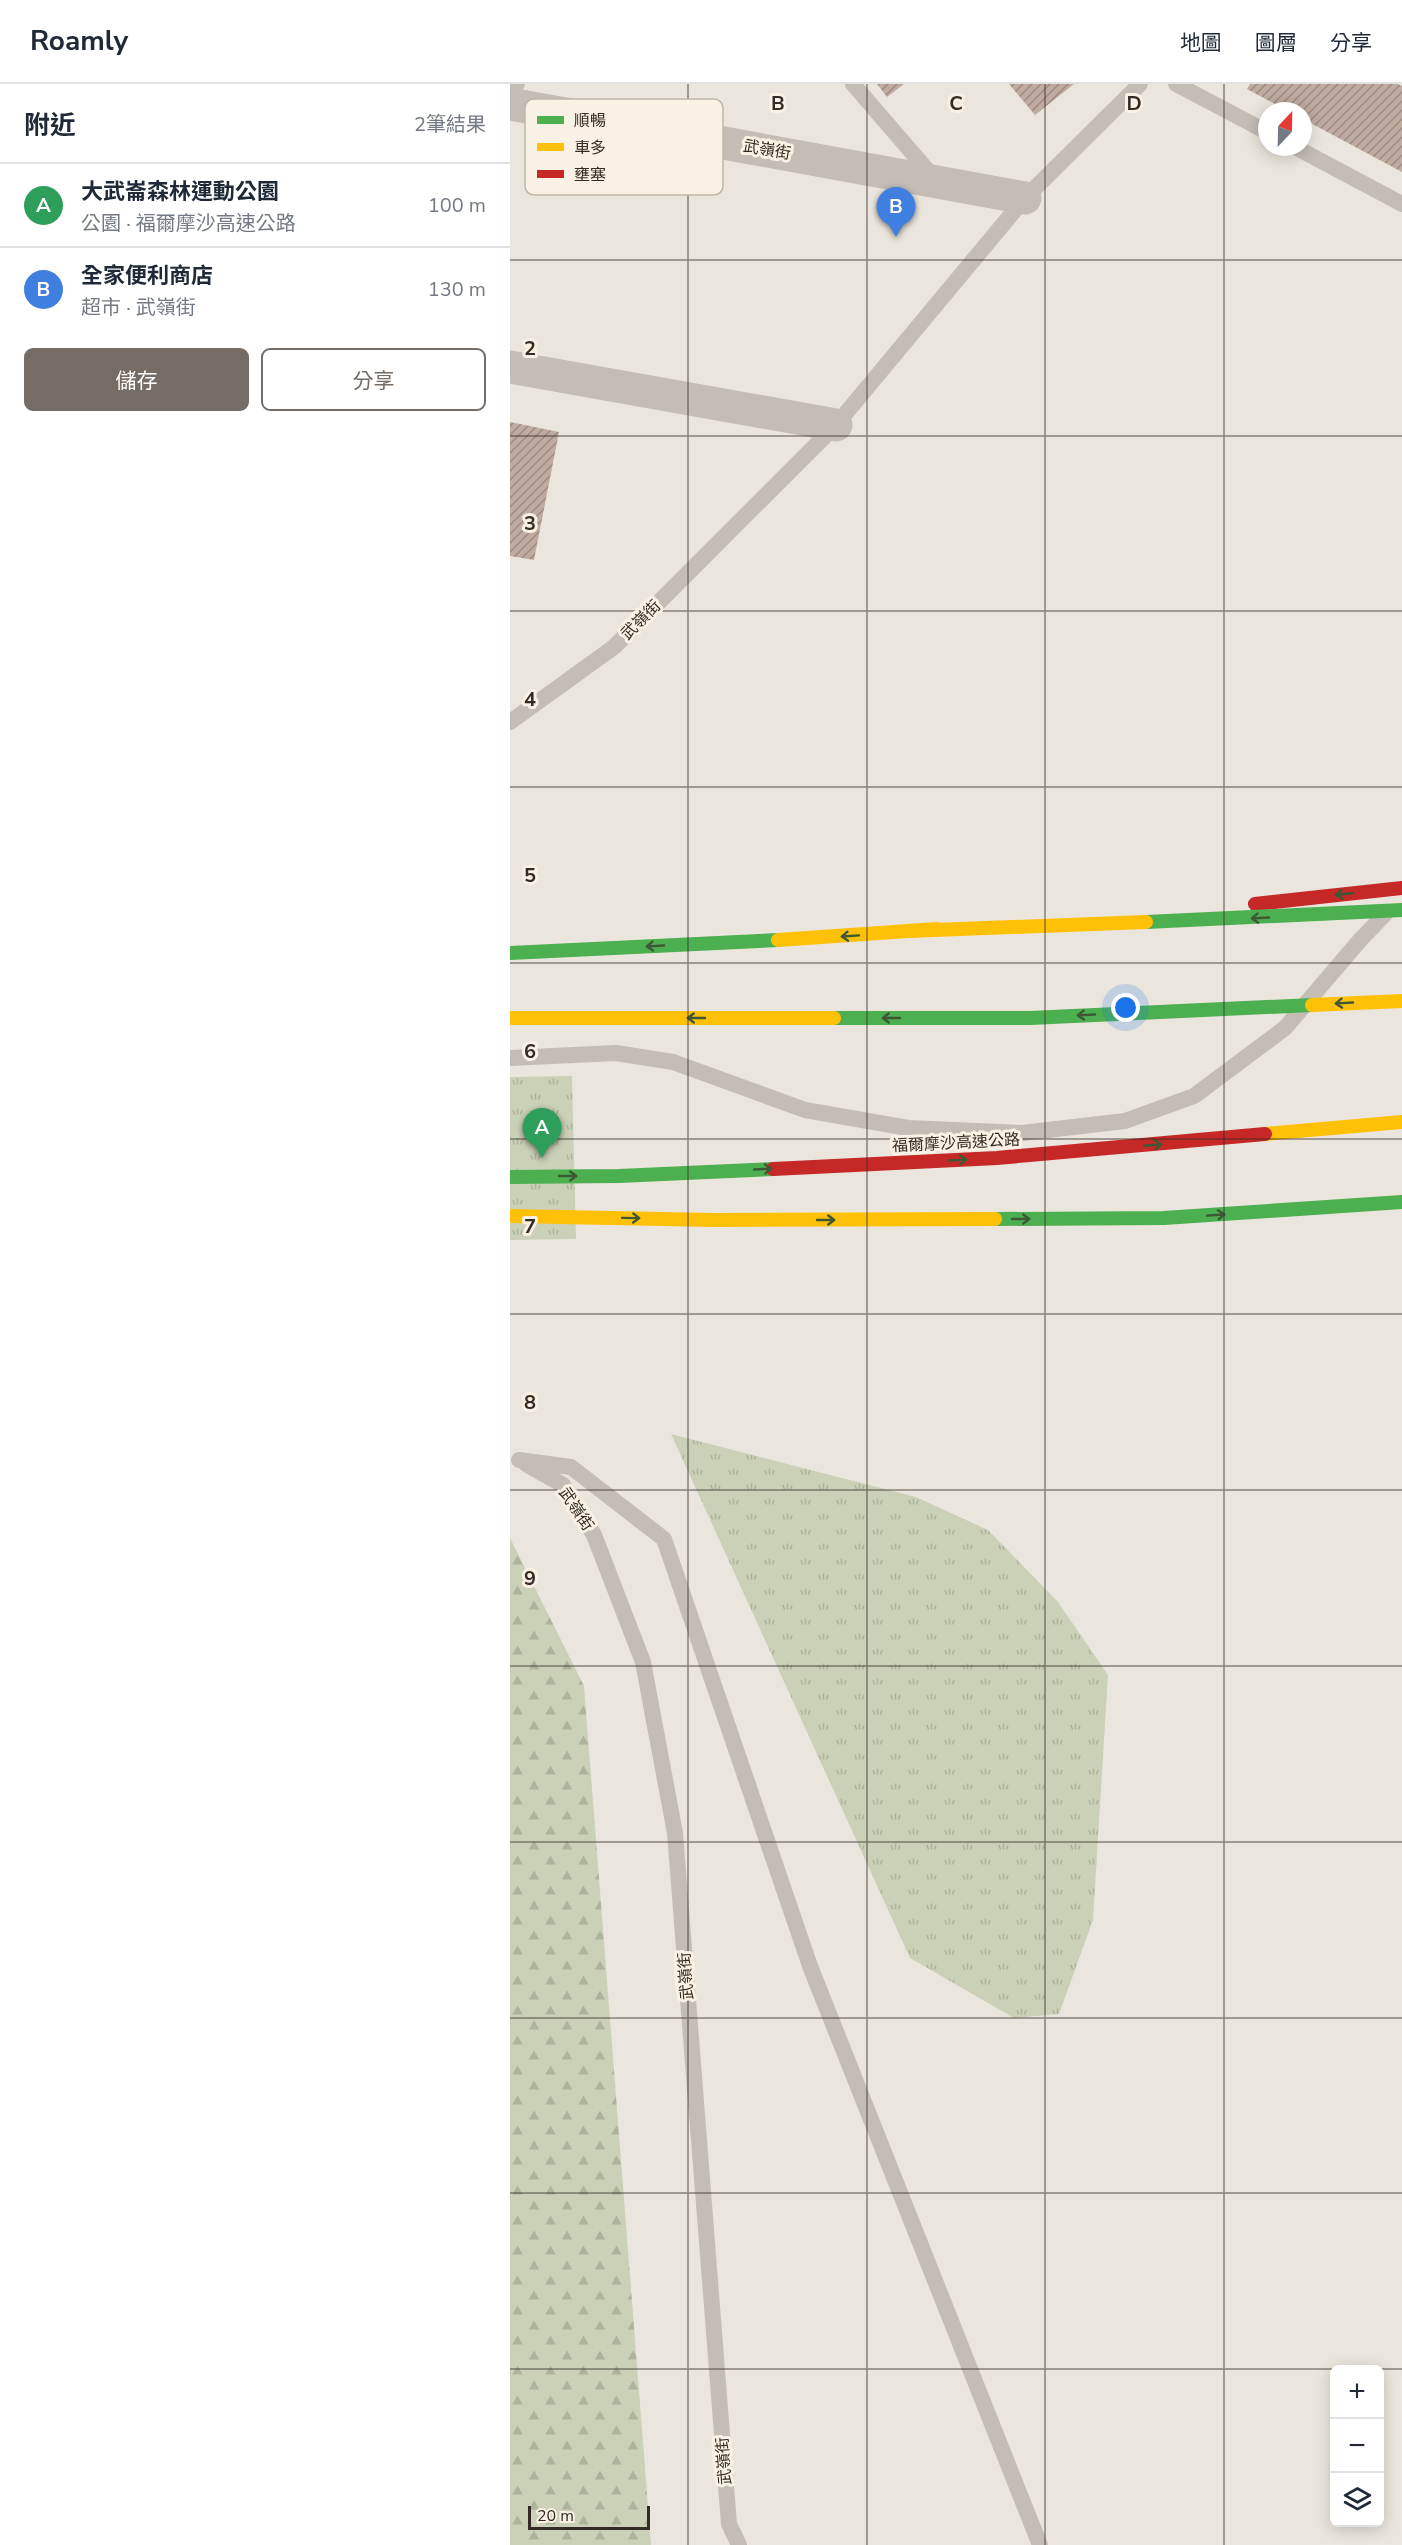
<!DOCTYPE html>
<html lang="zh-TW">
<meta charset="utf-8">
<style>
:root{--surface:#fff;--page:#f2f2f3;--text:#1f2937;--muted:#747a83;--line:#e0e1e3;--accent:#746c65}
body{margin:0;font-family:"Nunito Sans","Noto Sans TC",sans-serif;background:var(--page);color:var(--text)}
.controls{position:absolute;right:18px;bottom:18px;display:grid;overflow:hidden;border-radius:9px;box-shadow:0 3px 15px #0003}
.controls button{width:54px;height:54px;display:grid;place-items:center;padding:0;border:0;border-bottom:2px solid var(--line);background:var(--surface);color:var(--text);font:30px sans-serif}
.compass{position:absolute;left:748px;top:18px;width:54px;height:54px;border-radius:50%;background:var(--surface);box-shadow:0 3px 15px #0003;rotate:22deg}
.scale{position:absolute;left:18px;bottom:15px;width:122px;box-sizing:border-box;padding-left:6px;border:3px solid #342b25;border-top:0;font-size:16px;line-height:21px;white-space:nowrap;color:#342b25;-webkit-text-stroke:4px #f9f1e3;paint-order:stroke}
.you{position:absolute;left:616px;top:924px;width:21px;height:21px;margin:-15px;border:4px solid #fff;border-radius:50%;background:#1a73e8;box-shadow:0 0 0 9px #1a73e833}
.badge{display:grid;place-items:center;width:39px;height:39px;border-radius:50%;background:var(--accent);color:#fff;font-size:20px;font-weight:700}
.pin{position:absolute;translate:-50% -50px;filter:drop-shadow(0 2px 3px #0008)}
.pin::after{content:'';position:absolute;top:32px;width:21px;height:18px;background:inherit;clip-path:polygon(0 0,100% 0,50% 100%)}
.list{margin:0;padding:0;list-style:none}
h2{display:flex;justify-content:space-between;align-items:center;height:78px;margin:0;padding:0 24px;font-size:26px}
h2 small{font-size:20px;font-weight:400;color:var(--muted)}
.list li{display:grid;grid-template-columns:39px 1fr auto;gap:18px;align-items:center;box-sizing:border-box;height:84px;padding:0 24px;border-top:2px solid var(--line)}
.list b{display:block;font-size:22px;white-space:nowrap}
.list p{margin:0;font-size:20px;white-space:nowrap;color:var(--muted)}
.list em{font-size:20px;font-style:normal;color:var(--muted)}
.actions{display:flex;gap:12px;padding:18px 24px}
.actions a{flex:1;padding:14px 0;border:2px solid var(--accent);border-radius:9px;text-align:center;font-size:21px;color:var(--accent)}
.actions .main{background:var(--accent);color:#fff}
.icon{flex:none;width:33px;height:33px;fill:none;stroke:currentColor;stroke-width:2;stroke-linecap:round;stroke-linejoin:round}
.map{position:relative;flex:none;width:892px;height:2461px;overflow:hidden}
header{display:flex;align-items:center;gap:36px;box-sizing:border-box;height:84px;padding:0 30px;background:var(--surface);border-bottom:2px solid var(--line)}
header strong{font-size:28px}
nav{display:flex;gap:33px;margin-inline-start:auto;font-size:21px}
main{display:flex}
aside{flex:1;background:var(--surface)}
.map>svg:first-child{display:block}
.grass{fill:url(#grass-tufts)}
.forest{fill:url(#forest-firs)}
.building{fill:url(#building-hatch)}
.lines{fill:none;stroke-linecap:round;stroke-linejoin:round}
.lane{stroke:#c4bdb6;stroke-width:16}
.street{stroke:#c4bdb6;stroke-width:33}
.fast{stroke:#4caf50;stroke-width:14}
.slow{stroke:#ffc107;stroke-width:14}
.jam{stroke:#c62828;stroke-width:14}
.fast-bridge{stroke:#4caf50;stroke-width:14}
.slow-bridge{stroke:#ffc107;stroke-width:14}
.oneway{stroke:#3c5934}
.grid{fill:none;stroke:#342b25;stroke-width:1.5;stroke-opacity:0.55}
.labels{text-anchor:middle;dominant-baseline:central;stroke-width:6;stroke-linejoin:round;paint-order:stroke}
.street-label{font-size:16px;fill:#342b25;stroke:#f9f1e3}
.key{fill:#f9f1e3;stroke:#beb6aa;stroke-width:1.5}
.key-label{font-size:16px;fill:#342b25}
.grid-label{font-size:20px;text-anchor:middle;font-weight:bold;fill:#342b25;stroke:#f9f1e3;stroke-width:6;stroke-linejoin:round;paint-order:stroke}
</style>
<header>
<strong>Roamly</strong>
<nav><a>地圖</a><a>圖層</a><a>分享</a></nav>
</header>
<main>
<aside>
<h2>附近<small>2筆結果</small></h2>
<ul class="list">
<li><span class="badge" style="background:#2e9e5b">A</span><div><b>大武崙森林運動公園</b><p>公園 · 福爾摩沙高速公路</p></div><em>100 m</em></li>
<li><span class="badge" style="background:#3f7fe0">B</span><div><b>全家便利商店</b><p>超市 · 武嶺街</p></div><em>130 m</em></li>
</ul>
<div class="actions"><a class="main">儲存</a><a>分享</a></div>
</aside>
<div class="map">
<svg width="892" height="2461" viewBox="0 0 892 2461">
<defs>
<pattern id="grass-tufts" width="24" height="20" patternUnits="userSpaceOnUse" patternTransform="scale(1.5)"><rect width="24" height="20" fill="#cad1b6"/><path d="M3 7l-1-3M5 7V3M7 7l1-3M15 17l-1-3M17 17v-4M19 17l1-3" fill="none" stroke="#aeb49c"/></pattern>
<pattern id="forest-firs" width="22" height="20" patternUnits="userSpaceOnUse" patternTransform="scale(1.5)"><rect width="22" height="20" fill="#cad1b6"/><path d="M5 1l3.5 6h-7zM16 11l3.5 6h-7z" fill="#aeb49c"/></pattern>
<pattern id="building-hatch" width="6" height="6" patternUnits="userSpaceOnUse" patternTransform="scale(1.5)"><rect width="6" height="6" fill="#bfab9f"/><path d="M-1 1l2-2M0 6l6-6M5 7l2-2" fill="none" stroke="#9c8b81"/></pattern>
</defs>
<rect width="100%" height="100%" fill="#ebe6dd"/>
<path class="grass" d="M 62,992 L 66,1155 L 0,1156 L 0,993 Z
M 161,1350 L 406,1413 L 478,1446 L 548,1518 L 598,1591 L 583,1836 L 549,1930 L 504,1934 L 400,1874 Z"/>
<path class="forest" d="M 0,1454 L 74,1602 L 141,2461 L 0,2461 Z"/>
<path class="building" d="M 367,0 L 394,0 L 377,13 Z
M 499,0 L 564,0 L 525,31 Z
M 740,0 L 888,0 L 892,2 L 892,88 L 793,35 L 793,27 L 778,27 L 737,5 Z
M 0,338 L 49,348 L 24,476 L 0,472 Z"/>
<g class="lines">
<path class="lane" d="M 343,0 L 425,95
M 666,0 L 757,48
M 0,6 L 7,0
M 785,63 L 892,120
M 0,638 L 104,563 L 326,341 L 515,114 L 630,0
M 0,974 L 106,969 L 163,978 L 295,1026 L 398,1044 L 512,1049 L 615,1037 L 684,1012 L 775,944 L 851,855 L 876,829
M 9,1376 L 61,1383 L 154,1455 L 300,1882 L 530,2461
M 16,1380 L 53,1401 L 84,1451 L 133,1578 L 165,1749 L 219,2440 L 229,2461"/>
<path class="street" d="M 0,20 L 515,114
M 0,283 L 326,341"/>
<path class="fast" d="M 0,869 L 268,856
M 0,1093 L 109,1092 L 263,1085
M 485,1135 L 654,1134 L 892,1118"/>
<path class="slow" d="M 268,856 L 427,845
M 755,1050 L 892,1038
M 0,1132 L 203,1136 L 485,1135"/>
<path class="jam" d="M 745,820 L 892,804
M 263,1085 L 487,1074 L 755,1050"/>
<path class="fast-bridge" d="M 636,838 L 892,826
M 324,934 L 520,934 L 802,921"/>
<path class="slow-bridge" d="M 398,847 L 636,838
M 802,921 L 892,917
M 0,934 L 324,934"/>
</g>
<defs><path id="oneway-shaft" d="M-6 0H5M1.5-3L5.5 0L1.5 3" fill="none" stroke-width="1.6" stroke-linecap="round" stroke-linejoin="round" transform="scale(1.5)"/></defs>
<g class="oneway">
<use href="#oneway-shaft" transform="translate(834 810) rotate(174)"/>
<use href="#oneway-shaft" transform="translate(750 834) rotate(177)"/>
<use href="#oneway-shaft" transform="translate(340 852) rotate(176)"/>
<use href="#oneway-shaft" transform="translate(145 862) rotate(177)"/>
<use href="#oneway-shaft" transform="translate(834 919) rotate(177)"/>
<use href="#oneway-shaft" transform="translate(576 931) rotate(177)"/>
<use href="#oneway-shaft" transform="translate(186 934) rotate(-180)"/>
<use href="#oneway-shaft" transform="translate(381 934) rotate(-180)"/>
<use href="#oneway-shaft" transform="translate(643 1061) rotate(-5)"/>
<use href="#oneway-shaft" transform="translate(448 1076) rotate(-3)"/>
<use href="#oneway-shaft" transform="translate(253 1085) rotate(-3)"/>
<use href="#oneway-shaft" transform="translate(58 1092)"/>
<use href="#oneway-shaft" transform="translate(706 1131) rotate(-4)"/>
<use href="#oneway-shaft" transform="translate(121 1134) rotate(1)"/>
<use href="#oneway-shaft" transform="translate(511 1135)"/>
<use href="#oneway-shaft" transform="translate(316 1136)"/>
</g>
<path class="grid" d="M 178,0 L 178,2461M 357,0 L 357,2461M 535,0 L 535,2461M 714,0 L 714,2461M 0,176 L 892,176M 0,352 L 892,352M 0,527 L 892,527M 0,703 L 892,703M 0,879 L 892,879M 0,1055 L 892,1055M 0,1230 L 892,1230M 0,1406 L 892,1406M 0,1582 L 892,1582M 0,1758 L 892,1758M 0,1934 L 892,1934M 0,2109 L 892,2109M 0,2285 L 892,2285"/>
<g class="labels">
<g class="street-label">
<text transform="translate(257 66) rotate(10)">武嶺街</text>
<text transform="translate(131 536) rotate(-45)">武嶺街</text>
<text transform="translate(446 1059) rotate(-3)">福爾摩沙高速公路</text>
<text transform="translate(66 1425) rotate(56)">武嶺街</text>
<text transform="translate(176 1892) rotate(-94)">武嶺街</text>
<text transform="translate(214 2377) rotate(-94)">武嶺街</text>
</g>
</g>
<rect x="15" y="15" width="198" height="96" rx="9" class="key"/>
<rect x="27" y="32" width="27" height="8" fill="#4caf50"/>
<rect x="27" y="59" width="27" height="8" fill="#ffc107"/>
<rect x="27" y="86" width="27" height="8" fill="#c62828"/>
<g class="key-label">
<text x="64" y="42">順暢</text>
<text x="64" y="69">車多</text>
<text x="64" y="96">壅塞</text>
</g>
<g class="grid-label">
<text x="268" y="26">B</text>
<text x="446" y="26">C</text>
<text x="624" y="26">D</text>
<text x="20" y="271">2</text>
<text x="20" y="446">3</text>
<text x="20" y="622">4</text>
<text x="20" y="798">5</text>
<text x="20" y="974">6</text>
<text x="20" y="1149">7</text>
<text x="20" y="1325">8</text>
<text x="20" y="1501">9</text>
</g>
</svg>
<div class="controls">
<button>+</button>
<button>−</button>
<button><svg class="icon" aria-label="layers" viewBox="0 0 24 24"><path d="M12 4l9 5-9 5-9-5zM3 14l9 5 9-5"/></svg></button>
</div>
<svg class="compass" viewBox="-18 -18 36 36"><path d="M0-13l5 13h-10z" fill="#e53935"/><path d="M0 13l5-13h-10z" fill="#747a83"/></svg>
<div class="scale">20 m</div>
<div class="you"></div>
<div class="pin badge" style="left:32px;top:1074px;background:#2e9e5b">A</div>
<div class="pin badge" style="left:386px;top:153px;background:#3f7fe0">B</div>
</div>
</main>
